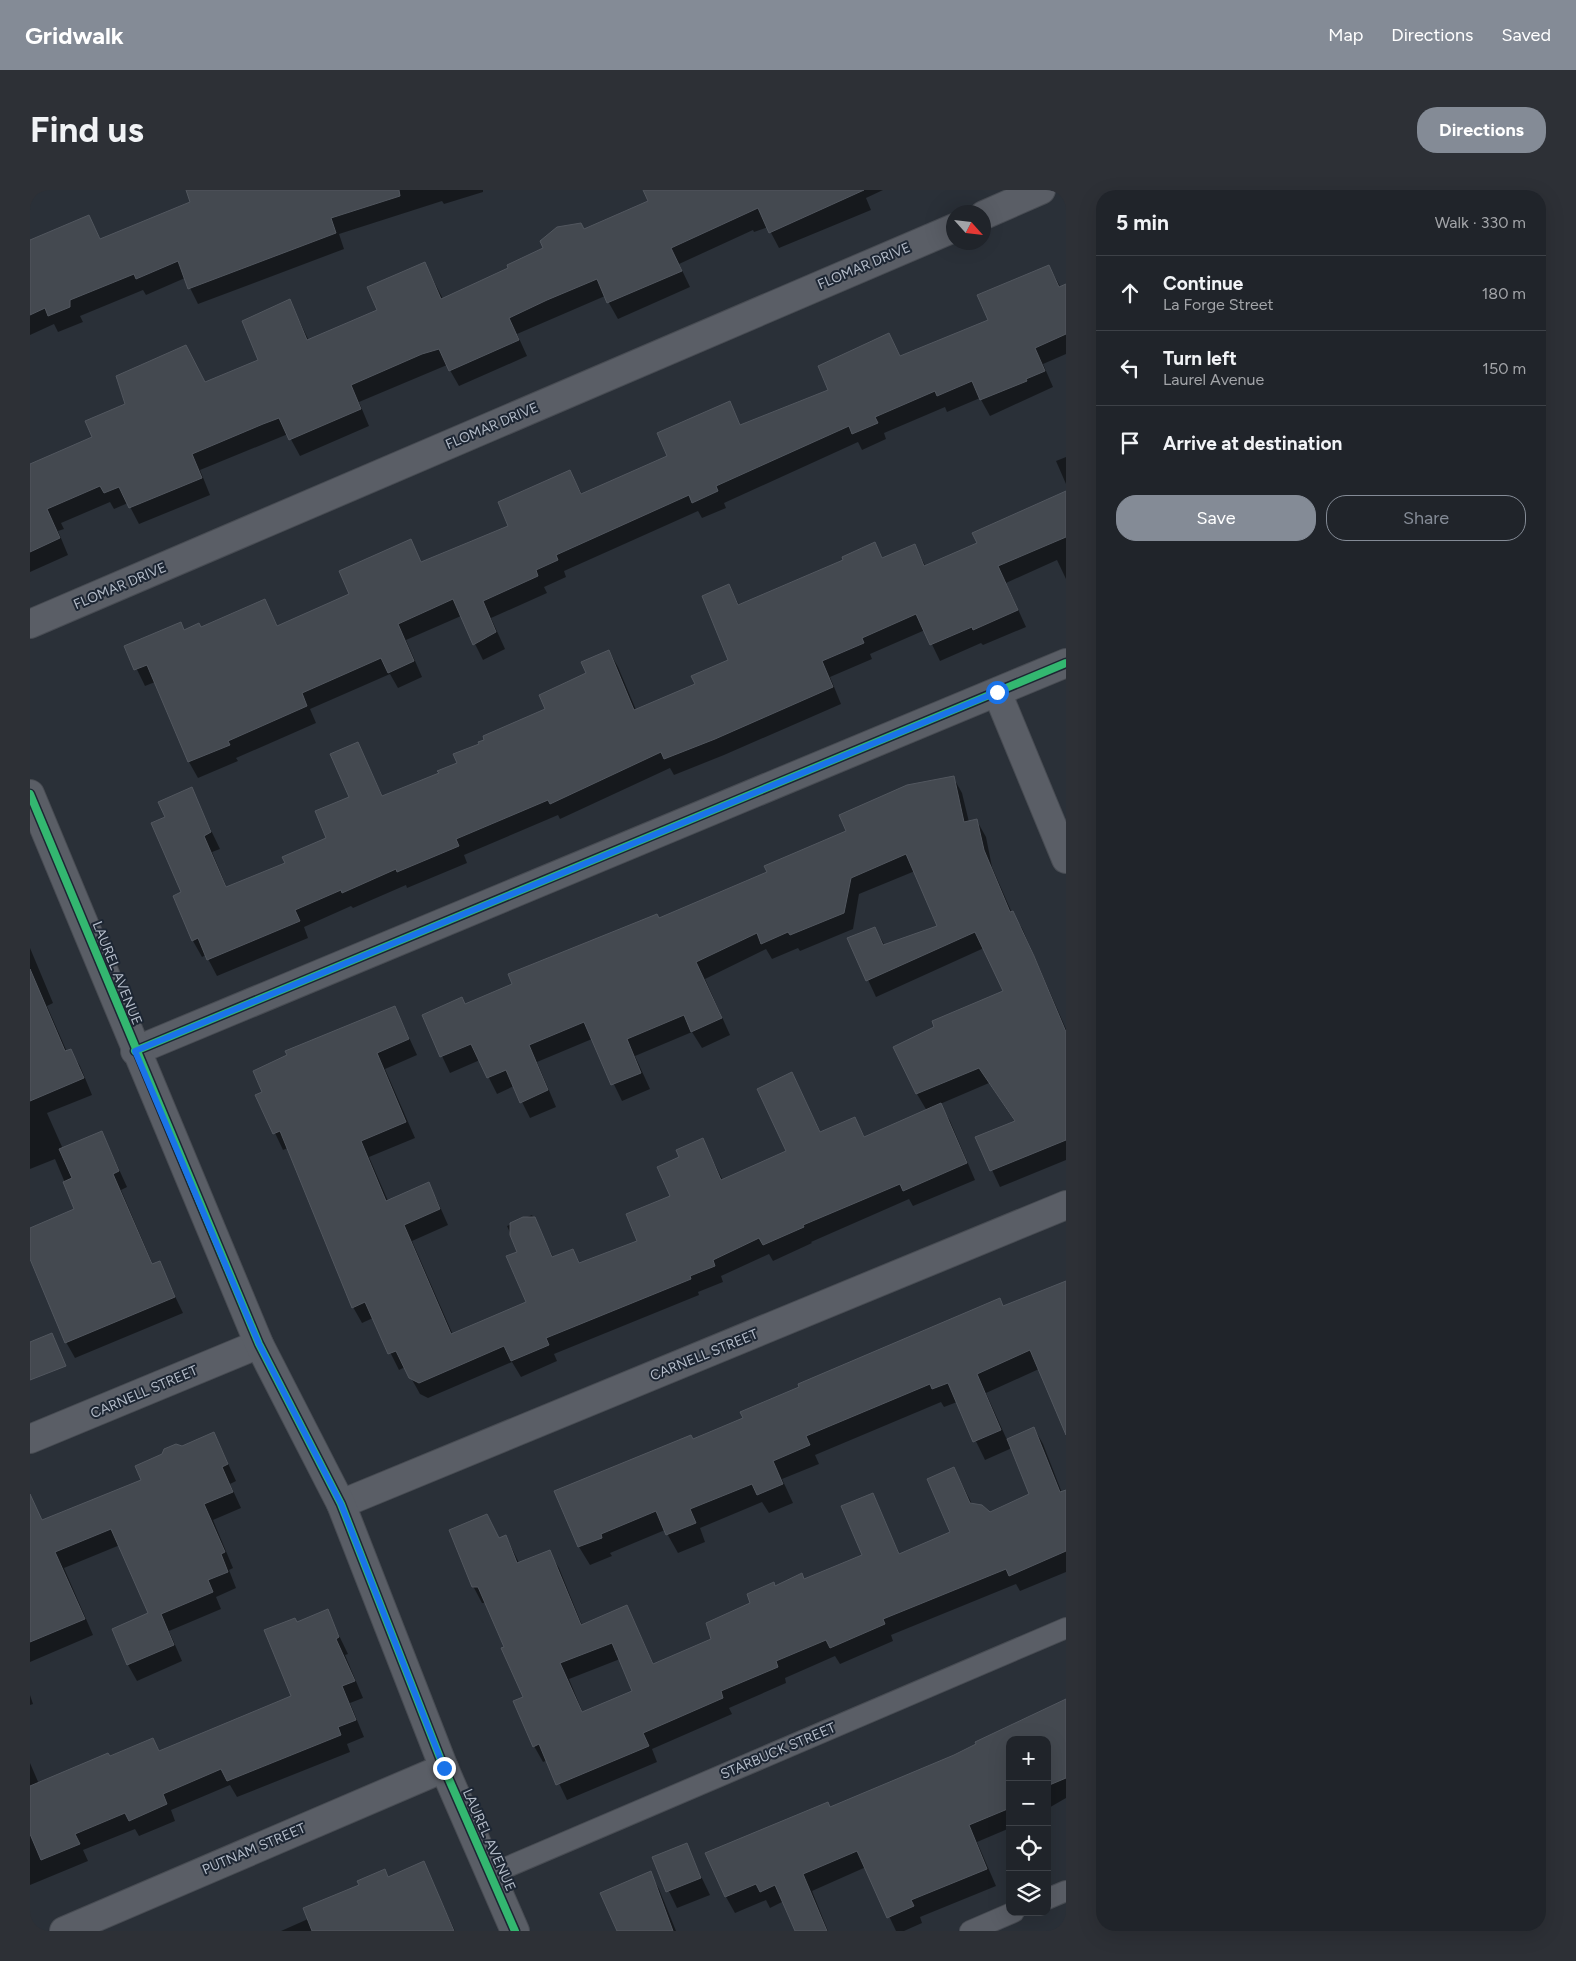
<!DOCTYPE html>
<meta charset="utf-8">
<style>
:root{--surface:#20242a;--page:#2d3036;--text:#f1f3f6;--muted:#a2a4a8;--line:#3d4147;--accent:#848b96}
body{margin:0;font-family:Figtree,sans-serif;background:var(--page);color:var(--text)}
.controls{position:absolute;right:15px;bottom:15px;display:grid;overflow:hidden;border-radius:10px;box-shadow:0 5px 20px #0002}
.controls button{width:45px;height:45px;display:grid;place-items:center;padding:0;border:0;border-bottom:1px solid var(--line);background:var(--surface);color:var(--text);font:25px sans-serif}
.compass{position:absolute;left:916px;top:15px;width:45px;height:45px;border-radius:50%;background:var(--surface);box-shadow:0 5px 20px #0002;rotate:117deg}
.stop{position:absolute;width:15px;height:15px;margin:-11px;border:4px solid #1a73e8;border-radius:50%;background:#fff}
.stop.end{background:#1a73e8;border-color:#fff;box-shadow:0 1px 5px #0008}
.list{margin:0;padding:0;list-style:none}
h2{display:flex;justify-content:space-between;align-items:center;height:65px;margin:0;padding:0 20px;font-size:21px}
h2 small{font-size:16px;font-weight:400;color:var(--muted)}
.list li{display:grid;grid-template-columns:32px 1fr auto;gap:15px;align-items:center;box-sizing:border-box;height:75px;padding:0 20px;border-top:1px solid var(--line)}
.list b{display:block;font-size:19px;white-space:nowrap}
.list p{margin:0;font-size:16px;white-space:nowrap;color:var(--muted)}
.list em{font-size:16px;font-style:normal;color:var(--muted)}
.actions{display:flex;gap:10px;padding:15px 20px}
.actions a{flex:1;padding:11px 0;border:1px solid var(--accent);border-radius:20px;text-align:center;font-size:18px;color:var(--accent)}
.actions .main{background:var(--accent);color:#fff}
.icon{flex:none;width:28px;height:28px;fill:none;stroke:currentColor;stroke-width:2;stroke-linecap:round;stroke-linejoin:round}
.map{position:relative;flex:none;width:1036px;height:1741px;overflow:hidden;border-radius:20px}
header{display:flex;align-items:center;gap:30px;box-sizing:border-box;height:70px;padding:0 25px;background:var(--accent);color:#fff}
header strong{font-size:24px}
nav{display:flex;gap:28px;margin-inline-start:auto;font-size:18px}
.intro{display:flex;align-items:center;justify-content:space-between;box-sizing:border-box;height:120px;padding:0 30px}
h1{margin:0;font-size:35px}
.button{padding:12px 22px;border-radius:20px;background:var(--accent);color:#fff;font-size:18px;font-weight:700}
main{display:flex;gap:30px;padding:0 30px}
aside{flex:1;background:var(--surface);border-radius:20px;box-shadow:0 5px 20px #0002}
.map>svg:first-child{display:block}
.shadow{fill:#0007;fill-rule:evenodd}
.building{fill:#444950;stroke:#52575f;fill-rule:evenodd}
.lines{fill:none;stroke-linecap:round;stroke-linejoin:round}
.service-casing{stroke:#484c53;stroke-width:22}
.minor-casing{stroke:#484c53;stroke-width:30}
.tertiary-casing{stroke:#484c53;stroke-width:30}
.service{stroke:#5a5e66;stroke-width:20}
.minor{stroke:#5a5e66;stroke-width:28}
.tertiary{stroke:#5a5e66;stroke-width:28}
.cycleway-casing{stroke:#1d2633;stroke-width:11}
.cycleway{stroke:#33b770;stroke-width:8}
.route{stroke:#1a73e8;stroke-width:6}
.labels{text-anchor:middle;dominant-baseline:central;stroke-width:4;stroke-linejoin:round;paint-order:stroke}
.street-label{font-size:14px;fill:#b4bcc9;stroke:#1d2633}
</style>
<header>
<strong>Gridwalk</strong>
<nav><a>Map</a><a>Directions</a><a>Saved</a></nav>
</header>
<div class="intro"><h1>Find us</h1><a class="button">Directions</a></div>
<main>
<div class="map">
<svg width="1036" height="1741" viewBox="0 0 1036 1741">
<rect width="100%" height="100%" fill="#2a3038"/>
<path class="shadow" d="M 157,0 L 453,0 L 453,2 L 414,14 L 412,11 L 309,44 L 314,59 L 168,114 L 155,88 L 116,105 L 113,100 L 50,126 L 53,132 L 28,142 L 24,134 L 0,145 L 0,51 L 59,27 L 71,50 L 161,13 Z
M 631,0 L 853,0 L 836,8 L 841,20 L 749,58 L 738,37 L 724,42 L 723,40 L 649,74 L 660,97 L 588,129 L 575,106 L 487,144 L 497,166 L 429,196 L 417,175 L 329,212 L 339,236 L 270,266 L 258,244 L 170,280 L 180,305 L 109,334 L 98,313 L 84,319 L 80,312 L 31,333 L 34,339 L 28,341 L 38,365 L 0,382 L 0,275 L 64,248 L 175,193 L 230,171 L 260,111 L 279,151 L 349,121 L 395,74 L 413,109 L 480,79 L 554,40 L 619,12 Z
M 1019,76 L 1031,98 L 1036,95 L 1036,164 L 1013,174 L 1023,197 L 960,226 L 950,208 L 917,222 L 915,217 L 854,243 L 856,249 L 832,260 L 828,252 L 694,313 L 696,318 L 672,328 L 668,321 L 534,381 L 536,387 L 514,397 L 517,403 L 461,428 L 475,459 L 453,470 L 431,426 L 376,450 L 392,487 L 368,498 L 360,484 L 280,519 L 286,533 L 206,568 L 208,571 L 168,588 L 159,572 L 125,492 L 115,496 L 96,457 L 150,434 L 155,441 L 171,439 L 234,411 L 248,437 L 321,405 L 380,351 L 392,373 L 480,336 L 539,281 L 552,304 L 639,266 L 699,213 L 711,236 L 800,201 L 859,144 L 871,167 L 959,131 Z
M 1036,267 L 1036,294 L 1026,271 Z
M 1036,302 L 1036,389 L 1027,370 L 976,393 L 996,437 L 953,455 L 951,453 L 910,471 L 895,440 L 840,464 L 842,469 L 800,487 L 811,514 L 694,565 L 644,585 L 640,578 L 530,629 L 528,625 L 434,665 L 437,673 L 377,698 L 376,695 L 323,718 L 321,716 L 274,737 L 278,748 L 187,786 L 176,765 L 172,767 L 163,751 L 144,706 L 152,703 L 137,628 L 161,599 L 190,659 L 182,662 L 197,698 L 256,674 L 298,649 L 320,607 L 328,554 L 353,607 L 410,584 L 429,573 L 451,554 L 517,520 L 579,461 L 588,477 L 606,520 L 666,495 L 700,470 L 699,396 L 709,415 L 815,370 L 844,353 L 853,369 L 884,355 L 896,377 L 949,354 Z
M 923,587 L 932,603 L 939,632 L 947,631 L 956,647 L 962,677 L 982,723 L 992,738 L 1036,839 L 1036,970 L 970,997 L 947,948 L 985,932 L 959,893 L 910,914 L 920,931 L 945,990 L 883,1016 L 879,1009 L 781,1052 L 782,1053 L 743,1071 L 739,1064 L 691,1086 L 693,1092 L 668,1102 L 669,1105 L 524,1164 L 527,1171 L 491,1187 L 482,1172 L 398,1208 L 390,1204 L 375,1177 L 369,1180 L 343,1128 L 332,1133 L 323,1117 L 258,958 L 253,960 L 227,905 L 365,817 L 387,865 L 355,879 L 385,948 L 339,967 L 358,1011 L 398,994 L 407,1010 L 418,1035 L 382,1051 L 423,1145 L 498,1113 L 489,1062 L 477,1036 L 502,1025 L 523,1067 L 543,1061 L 550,1074 L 609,1051 L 642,1006 L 651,967 L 673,950 L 693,991 L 758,961 L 762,884 L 791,943 L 824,928 L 835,948 L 897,921 L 887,904 L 975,802 L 954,758 L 846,807 L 819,749 L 845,738 L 855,756 L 909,737 L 885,681 L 829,704 L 823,739 L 770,761 L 768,758 L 742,769 L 736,759 L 675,789 L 700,845 L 672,858 L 662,842 L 605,866 L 620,899 L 592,911 L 562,849 L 507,872 L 526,917 L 500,928 L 484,896 L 467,904 L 450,870 L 420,883 L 393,826 L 435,815 L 738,683 Z
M 0,758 L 23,813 L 17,816 L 37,862 L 40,860 L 50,876 L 62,905 L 17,923 L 33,959 L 72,942 L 97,997 L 91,1000 L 123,1075 L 129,1073 L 153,1123 L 45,1168 L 36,1152 L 0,1069 L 0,1039 L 46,1019 L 25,969 L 0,979 Z
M 1036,1092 L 1036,1235 L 1009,1179 L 956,1203 L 977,1250 L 1004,1238 L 1013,1254 L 1032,1303 L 1036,1301 L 1036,1382 L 990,1401 L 986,1394 L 861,1445 L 863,1451 L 810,1474 L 805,1466 L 755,1488 L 756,1493 L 699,1518 L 702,1524 L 622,1559 L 627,1572 L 537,1610 L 518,1570 L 513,1572 L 504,1556 L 495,1508 L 456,1413 L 452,1413 L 443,1396 L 469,1349 L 476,1346 L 489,1373 L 519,1362 L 529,1378 L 552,1435 L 597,1416 L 624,1475 L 682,1449 L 722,1413 L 745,1397 L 774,1390 L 833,1365 L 842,1305 L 870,1365 L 921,1343 L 924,1278 L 942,1314 L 960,1323 L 1001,1305 L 982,1258 L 955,1270 L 927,1212 L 914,1217 L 911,1212 L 785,1265 L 789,1274 L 752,1289 L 763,1313 L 739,1323 L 732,1312 L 670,1338 L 675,1352 L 648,1363 L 635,1340 L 580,1363 L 582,1366 L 560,1375 L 549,1357 L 526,1301 L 663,1250 ZM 590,1469 L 604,1501 L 553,1523 L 539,1489 Z
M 184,1243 L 206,1291 L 200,1294 L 211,1318 L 183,1330 L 203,1378 L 199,1380 L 206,1398 L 186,1407 L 191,1419 L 139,1441 L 152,1471 L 107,1491 L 98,1475 L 83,1440 L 119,1424 L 90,1355 L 34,1378 L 63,1445 L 0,1472 L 0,1336 L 113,1290 L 152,1257 Z
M 297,1421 L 318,1464 L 315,1465 L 333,1508 L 320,1513 L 334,1547 L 317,1554 L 320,1562 L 207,1607 L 200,1595 L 141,1620 L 145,1631 L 109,1646 L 105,1639 L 53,1660 L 58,1671 L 0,1695 L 0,1573 L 9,1594 L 123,1549 L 130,1562 L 263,1506 L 267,1434 Z
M 0,1505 L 3,1514 L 0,1515 Z
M 1036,1510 L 1036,1608 L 1017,1619 L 1017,1550 L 980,1550 L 980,1638 L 947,1652 L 966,1696 L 890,1727 L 892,1733 L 874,1741 L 866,1741 L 836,1677 L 782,1701 L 798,1741 L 767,1741 L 754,1711 L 740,1718 L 736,1710 L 705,1723 L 696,1707 L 800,1618 L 925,1566 Z
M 656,1655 L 680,1705 L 647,1718 L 623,1668 Z
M 393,1673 L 425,1741 L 251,1741 L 278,1729 L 354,1681 L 359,1688 Z
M 620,1683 L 629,1699 L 646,1741 L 588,1741 Z"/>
<path class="building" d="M 156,0 L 369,0 L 370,6 L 301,28 L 306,43 L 158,99 L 148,71 L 106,89 L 104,84 L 40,110 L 40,117 L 18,126 L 15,118 L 0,125 L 0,50 L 59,25 L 70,49 L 160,12 Z
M 613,0 L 834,0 L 739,43 L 728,18 L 641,58 L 652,81 L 577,113 L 567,89 L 517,110 L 479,128 L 489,150 L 419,181 L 409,159 L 392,164 L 321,195 L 331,219 L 259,250 L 249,228 L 233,234 L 162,264 L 172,288 L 99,318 L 89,297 L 74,303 L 70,296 L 17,319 L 30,348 L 0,362 L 0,274 L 62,247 L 55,231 L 95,214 L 86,186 L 156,155 L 175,192 L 228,170 L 212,131 L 260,109 L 277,150 L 347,120 L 337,97 L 395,72 L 411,109 L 478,78 L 477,75 L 513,58 L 510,51 L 527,37 L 551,33 L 554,39 L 618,11 Z
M 1019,75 L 1029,97 L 1036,94 L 1036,144 L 1005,158 L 1015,181 L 996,189 L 997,191 L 950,210 L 942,191 L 907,206 L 905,201 L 845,227 L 848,233 L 822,244 L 819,236 L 686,296 L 688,301 L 662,313 L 659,305 L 526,365 L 528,370 L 506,380 L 508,386 L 453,411 L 466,442 L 443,455 L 423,409 L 368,434 L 384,471 L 358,483 L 351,468 L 272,503 L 277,516 L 198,551 L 200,555 L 158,572 L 117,475 L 104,480 L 94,456 L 151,432 L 154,440 L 169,433 L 171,437 L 235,409 L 247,436 L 319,404 L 309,381 L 381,349 L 391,372 L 478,336 L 468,312 L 540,280 L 551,304 L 637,266 L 627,243 L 700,211 L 710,235 L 798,200 L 788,176 L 859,143 L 870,166 L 958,130 L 947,105 Z
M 1036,301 L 1036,347 L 968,376 L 988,420 L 943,440 L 942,437 L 900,455 L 886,424 L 832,448 L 834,453 L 792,471 L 803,497 L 685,549 L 634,569 L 631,562 L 520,614 L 518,610 L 426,649 L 429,656 L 367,682 L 366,679 L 312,703 L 311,700 L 265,720 L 270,731 L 177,770 L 168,748 L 162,751 L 143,706 L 151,702 L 121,633 L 135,627 L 128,612 L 162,597 L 181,642 L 174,646 L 196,697 L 255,673 L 252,667 L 296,648 L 285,621 L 319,607 L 300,564 L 328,552 L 352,606 L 409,583 L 407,581 L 427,573 L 423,564 L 449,554 L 448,552 L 454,550 L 453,546 L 515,519 L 509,505 L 556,483 L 551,472 L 579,460 L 604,520 L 665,494 L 661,486 L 698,470 L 672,406 L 699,394 L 708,415 L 813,370 L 812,367 L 845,352 L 852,368 L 885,354 L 894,376 L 947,353 L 942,343 Z
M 924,586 L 934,632 L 947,629 L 954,660 L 980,722 L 983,721 L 1004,766 L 1036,842 L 1036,950 L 960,981 L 945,947 L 985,931 L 949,878 L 886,904 L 863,857 L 904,837 L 902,831 L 973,801 L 945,742 L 836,791 L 817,748 L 845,737 L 853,755 L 907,736 L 876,664 L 821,688 L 814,723 L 760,745 L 758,742 L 731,754 L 727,743 L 666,772 L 692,828 L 661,842 L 654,825 L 597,849 L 611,883 L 581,895 L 554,832 L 499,855 L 518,900 L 490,913 L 476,880 L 457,888 L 441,854 L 410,867 L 392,825 L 432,807 L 435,814 L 482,794 L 478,784 L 627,724 L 629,728 L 737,682 L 734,676 L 816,641 L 809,625 L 877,595 Z
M 0,779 L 35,861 L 41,859 L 54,888 L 0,911 Z
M 365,816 L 379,849 L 347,863 L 376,932 L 331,951 L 356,1011 L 399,992 L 410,1019 L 374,1035 L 421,1144 L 496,1112 L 476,1066 L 487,1062 L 480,1045 L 480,1033 L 493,1027 L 505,1027 L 522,1067 L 543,1059 L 549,1073 L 607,1051 L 596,1024 L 640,1006 L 627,977 L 649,967 L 646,960 L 673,948 L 691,990 L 756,961 L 727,899 L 762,882 L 790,942 L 825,927 L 834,947 L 911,913 L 937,973 L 873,1001 L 870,994 L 773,1035 L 774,1037 L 733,1055 L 729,1048 L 683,1070 L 685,1076 L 660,1086 L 661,1089 L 516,1148 L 519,1155 L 481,1171 L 474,1156 L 389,1193 L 379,1188 L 366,1161 L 358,1164 L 335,1112 L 322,1118 L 250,941 L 243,944 L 225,905 L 232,902 L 223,881 L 257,865 L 255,861 Z
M 72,941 L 89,981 L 83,984 L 122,1074 L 130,1071 L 145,1107 L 35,1153 L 0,1069 L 0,1038 L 44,1019 L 33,992 L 42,988 L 29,959 Z
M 1036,1091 L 1036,1245 L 1000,1160 L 947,1184 L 971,1240 L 943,1252 L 918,1193 L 902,1199 L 900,1194 L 776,1246 L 780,1255 L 743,1271 L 753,1294 L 727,1305 L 722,1294 L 660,1319 L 666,1333 L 636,1345 L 626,1321 L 571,1344 L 572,1348 L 548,1357 L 524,1301 L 661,1245 L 663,1249 L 713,1228 L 710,1222 L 769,1197 L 768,1194 L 970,1108 L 973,1116 Z
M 22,1143 L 36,1176 L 0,1190 L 0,1152 Z
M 1004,1237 L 1030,1302 L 1036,1300 L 1036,1361 L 979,1386 L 976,1379 L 853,1429 L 855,1434 L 800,1458 L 796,1450 L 746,1471 L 748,1477 L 691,1501 L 693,1508 L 613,1543 L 619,1556 L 526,1595 L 509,1554 L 503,1557 L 483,1511 L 493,1507 L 471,1458 L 474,1457 L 448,1397 L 442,1397 L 419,1340 L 457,1324 L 469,1348 L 476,1345 L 487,1373 L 520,1360 L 551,1435 L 597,1415 L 623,1474 L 681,1449 L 676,1433 L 720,1413 L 717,1404 L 744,1392 L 745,1396 L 772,1383 L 774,1389 L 832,1365 L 811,1316 L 843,1303 L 869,1364 L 920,1342 L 897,1289 L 924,1277 L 940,1313 L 952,1315 L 960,1322 L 999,1304 L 977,1249 ZM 582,1453 L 602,1501 L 552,1522 L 530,1473 Z
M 184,1242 L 198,1274 L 192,1277 L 203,1302 L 174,1314 L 195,1362 L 191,1364 L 198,1382 L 178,1390 L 183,1402 L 131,1424 L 144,1455 L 97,1475 L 82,1439 L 118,1423 L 81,1339 L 25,1362 L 55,1429 L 0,1452 L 0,1304 L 12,1330 L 111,1290 L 105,1276 L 132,1264 L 134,1259 L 146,1254 L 152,1256 Z
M 298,1419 L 309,1447 L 306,1449 L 325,1491 L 312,1496 L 326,1530 L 308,1537 L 311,1545 L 197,1591 L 191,1579 L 133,1604 L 137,1614 L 99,1631 L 95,1623 L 45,1644 L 50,1654 L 11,1670 L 0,1644 L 0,1596 L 78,1563 L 80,1566 L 123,1548 L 129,1561 L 261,1506 L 234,1440 L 265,1428 L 267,1432 Z
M 1036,1509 L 1036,1588 L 1017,1596 L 1017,1550 L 980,1550 L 980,1618 L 939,1635 L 957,1679 L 881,1710 L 884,1716 L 857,1728 L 827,1661 L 773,1684 L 797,1741 L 765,1741 L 745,1695 L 730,1702 L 726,1694 L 695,1707 L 675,1663 L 798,1612 L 800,1617 L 924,1565 L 946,1554 L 945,1552 Z
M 657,1653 L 671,1688 L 636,1702 L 622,1667 Z
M 394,1671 L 424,1741 L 282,1741 L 273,1718 L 329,1695 L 327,1691 L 355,1679 L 358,1687 Z
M 621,1681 L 643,1741 L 587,1741 L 570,1703 Z"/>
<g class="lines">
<defs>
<path id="service" d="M 461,1684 L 1036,1438
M 1017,1709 L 1036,1701
M 940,1741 L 984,1722"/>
<path id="minor" d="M 954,25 L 1011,0
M 0,434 L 924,38
M 967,502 L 1036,669
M 105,861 L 1036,473
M 0,1249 L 229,1154
M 311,1314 L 1036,1015
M 34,1741 L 414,1578"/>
<path id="tertiary" d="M 0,604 L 229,1154 L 311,1314 L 414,1578 L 485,1741"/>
</defs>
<use href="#service" class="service-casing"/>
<use href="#minor" class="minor-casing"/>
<use href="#tertiary" class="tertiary-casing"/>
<use href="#service" class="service"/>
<use href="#minor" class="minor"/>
<use href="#tertiary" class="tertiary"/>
<defs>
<path id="cycleway" d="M 0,604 L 229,1154 L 311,1314 L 414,1578 L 485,1741
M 105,861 L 1036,473"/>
</defs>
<use href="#cycleway" class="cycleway-casing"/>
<use href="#cycleway" class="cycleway"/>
</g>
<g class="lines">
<path class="route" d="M 414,1578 L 311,1314 L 229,1154 L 105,861 L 967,502"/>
</g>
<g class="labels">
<g class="street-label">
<text transform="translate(834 76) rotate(-23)">FLOMAR DRIVE</text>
<text transform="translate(462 236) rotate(-23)">FLOMAR DRIVE</text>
<text transform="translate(90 396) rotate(-23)">FLOMAR DRIVE</text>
<text transform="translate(87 783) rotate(68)">LAUREL AVENUE</text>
<text transform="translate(674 1165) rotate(-22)">CARNELL STREET</text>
<text transform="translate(114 1202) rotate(-23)">CARNELL STREET</text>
<text transform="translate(748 1561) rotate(-23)">STARBUCK STREET</text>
<text transform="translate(459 1650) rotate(66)">LAUREL AVENUE</text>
<text transform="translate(224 1659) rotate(-23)">PUTNAM STREET</text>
</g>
</g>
</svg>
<div class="controls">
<button>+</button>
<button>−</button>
<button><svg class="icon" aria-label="locate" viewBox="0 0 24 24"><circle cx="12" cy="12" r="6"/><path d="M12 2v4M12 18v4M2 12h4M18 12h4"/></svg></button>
<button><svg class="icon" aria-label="layers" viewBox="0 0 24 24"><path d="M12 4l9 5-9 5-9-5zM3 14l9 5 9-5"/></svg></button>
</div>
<svg class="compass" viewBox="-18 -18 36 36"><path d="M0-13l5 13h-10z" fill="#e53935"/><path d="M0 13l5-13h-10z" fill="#a2a4a8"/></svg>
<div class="stop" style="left:967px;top:502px"></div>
<div class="stop end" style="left:414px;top:1578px"></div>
</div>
<aside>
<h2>5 min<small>Walk · 330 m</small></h2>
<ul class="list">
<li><svg class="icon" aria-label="ahead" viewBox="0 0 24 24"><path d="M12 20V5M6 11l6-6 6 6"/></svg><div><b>Continue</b><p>La Forge Street</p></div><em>180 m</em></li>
<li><svg class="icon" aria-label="left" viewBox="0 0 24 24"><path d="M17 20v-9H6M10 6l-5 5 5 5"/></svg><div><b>Turn left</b><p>Laurel Avenue</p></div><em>150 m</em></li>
<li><svg class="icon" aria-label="arrive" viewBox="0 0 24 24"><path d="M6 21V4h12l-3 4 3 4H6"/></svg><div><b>Arrive at destination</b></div></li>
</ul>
<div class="actions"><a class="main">Save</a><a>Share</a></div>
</aside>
</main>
